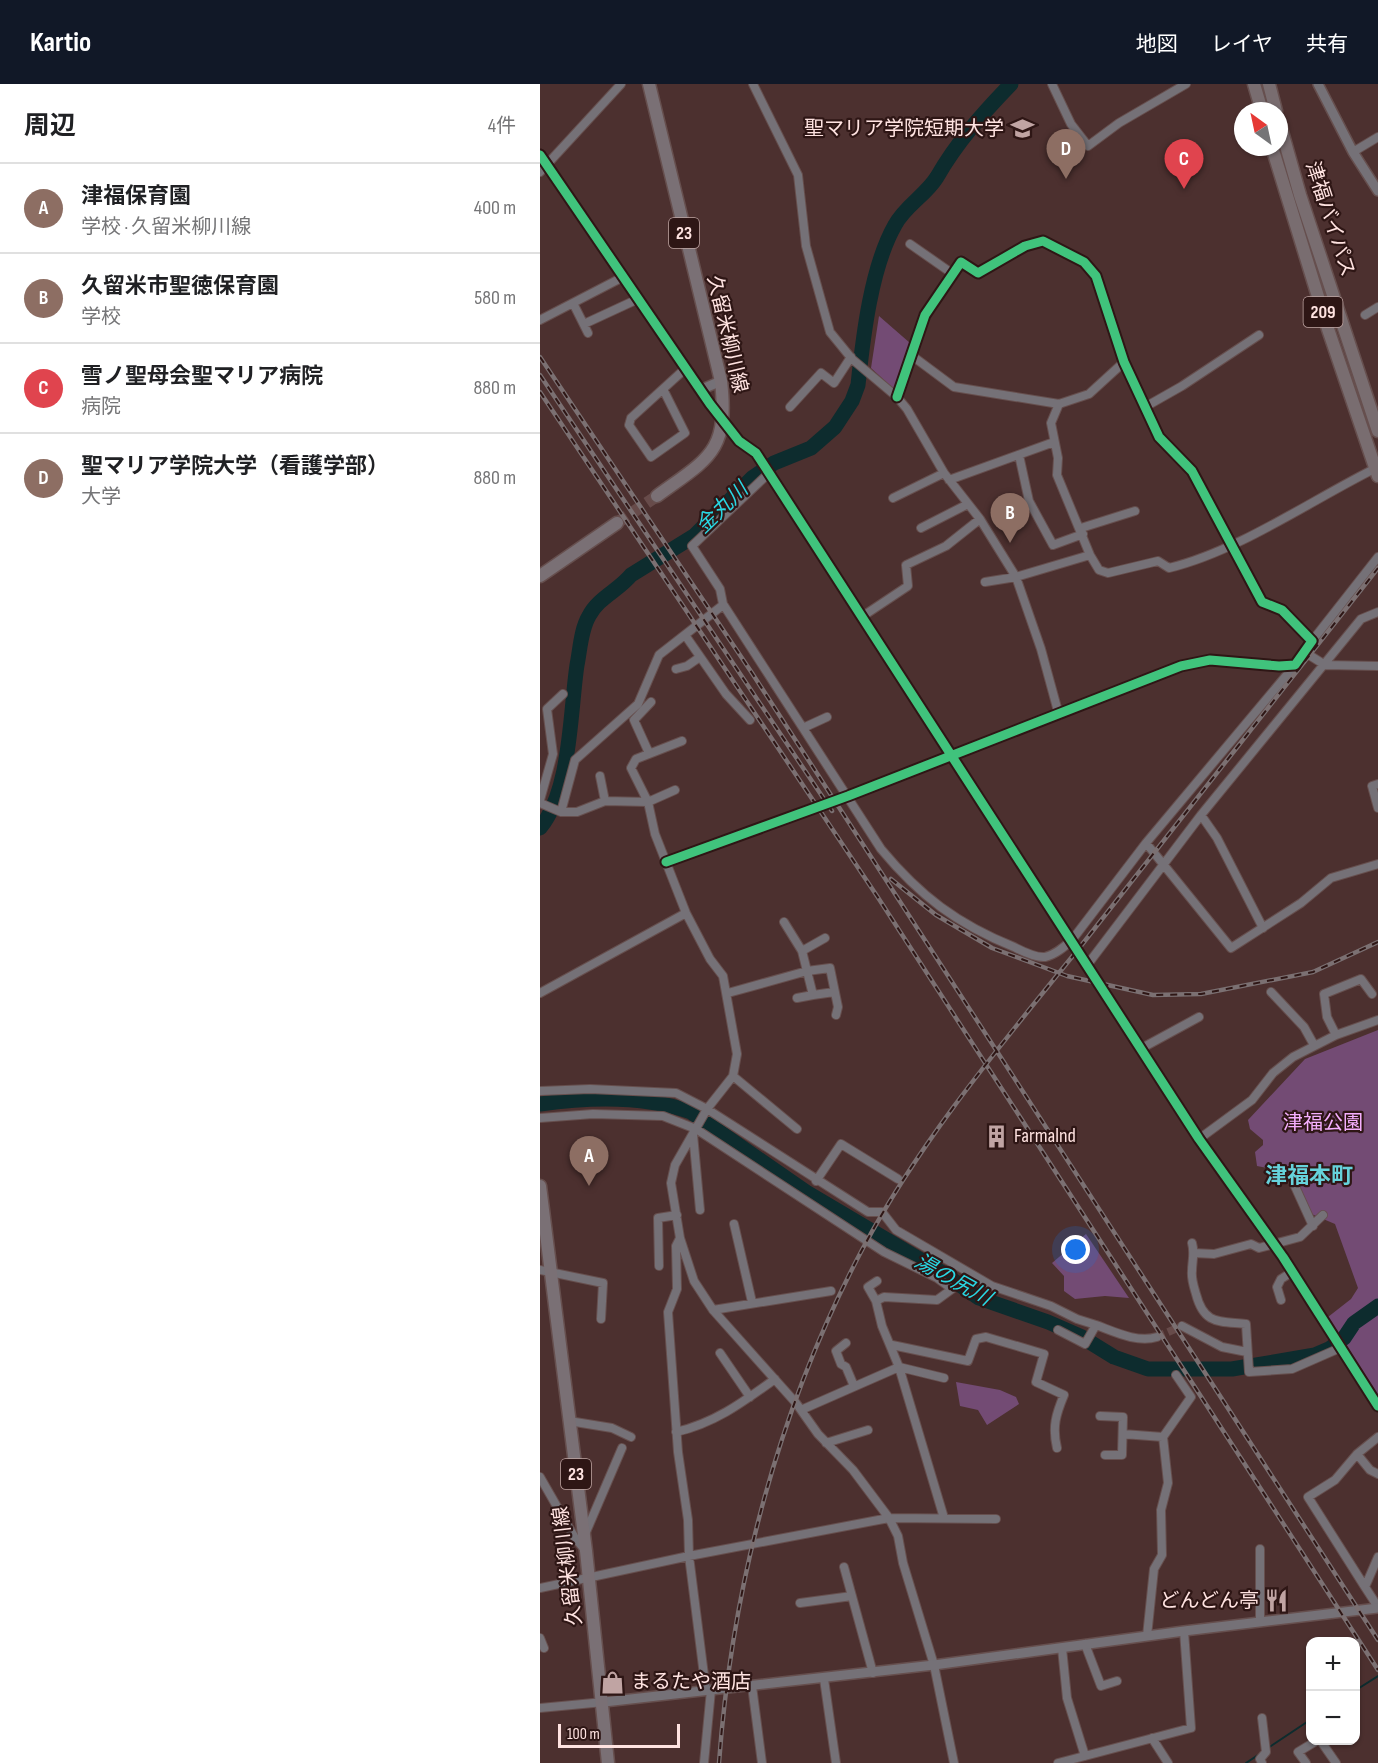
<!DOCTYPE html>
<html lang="ja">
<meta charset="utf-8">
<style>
:root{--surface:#fff;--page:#f2f2f2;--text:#202124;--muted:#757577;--line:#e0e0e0;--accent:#111827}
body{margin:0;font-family:"Sofia Sans Condensed","Noto Sans JP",sans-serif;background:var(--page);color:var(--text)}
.controls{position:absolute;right:18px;bottom:18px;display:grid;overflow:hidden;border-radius:12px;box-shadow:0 2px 4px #0004}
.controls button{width:54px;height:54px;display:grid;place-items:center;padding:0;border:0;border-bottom:2px solid var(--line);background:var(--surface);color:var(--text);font:30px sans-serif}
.compass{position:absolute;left:694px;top:18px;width:54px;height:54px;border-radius:50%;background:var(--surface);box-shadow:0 2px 4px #0004;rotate:327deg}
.scale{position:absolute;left:18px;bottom:15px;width:122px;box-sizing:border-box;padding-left:6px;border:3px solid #ffe3e1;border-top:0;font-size:16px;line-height:21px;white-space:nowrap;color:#ffe3e1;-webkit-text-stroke:4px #2e1615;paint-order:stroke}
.you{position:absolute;left:536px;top:1166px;width:21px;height:21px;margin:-15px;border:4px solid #fff;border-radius:50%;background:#1a73e8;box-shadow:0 0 0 9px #1a73e833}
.badge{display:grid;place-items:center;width:39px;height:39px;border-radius:50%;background:var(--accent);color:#fff;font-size:20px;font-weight:700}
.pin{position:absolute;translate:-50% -50px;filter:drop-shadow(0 2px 3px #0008)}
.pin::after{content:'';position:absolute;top:32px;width:21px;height:18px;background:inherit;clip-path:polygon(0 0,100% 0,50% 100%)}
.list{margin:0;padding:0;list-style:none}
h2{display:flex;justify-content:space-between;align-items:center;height:78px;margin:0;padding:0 24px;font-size:26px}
h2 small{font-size:20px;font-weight:400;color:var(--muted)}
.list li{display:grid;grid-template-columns:39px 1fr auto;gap:18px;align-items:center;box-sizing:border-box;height:90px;padding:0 24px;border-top:2px solid var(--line)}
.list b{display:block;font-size:22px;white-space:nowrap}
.list p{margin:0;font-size:20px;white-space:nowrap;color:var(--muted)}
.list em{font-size:20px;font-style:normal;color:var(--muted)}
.map{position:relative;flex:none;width:838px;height:1679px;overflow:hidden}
header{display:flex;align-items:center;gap:36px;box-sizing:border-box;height:84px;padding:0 30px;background:var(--accent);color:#fff}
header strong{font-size:28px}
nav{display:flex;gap:33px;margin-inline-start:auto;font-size:21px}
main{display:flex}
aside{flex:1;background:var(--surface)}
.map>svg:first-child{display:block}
.green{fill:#734b74}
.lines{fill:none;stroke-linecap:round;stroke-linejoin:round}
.stream{stroke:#0d2c2e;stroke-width:2}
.river{stroke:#0d2c2e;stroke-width:15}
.minor-tunnel{stroke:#674b4a;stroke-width:8;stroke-dasharray:8 4;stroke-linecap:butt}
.primary-tunnel{stroke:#674b4a;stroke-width:12;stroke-dasharray:12 6;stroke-linecap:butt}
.minor-casing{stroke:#664f4e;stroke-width:10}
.tertiary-casing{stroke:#664f4e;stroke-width:12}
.primary-casing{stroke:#664f4e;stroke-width:15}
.trunk-casing{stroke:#664f4e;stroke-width:15}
.minor{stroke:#757177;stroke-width:8}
.tertiary{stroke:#757177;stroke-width:9}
.primary{stroke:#7a7075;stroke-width:12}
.trunk{stroke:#796d70;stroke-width:12}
.rail-casing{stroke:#7b7072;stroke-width:4.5}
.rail{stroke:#2e1615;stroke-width:2;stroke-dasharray:7;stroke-linecap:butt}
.cycleway-casing{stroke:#2e1615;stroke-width:13}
.cycleway{stroke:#40c37c;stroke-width:9}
.labels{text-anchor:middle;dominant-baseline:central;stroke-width:4.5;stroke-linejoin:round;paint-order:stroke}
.shield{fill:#2e1615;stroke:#c0a6a4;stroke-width:1.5}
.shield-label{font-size:18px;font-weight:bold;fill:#ffe3e1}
.poi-label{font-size:20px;fill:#ffe3e1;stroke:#2e1615;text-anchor:end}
.street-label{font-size:20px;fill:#ffe3e1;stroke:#2e1615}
.park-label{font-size:20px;fill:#f5affe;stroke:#2e1615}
.water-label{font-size:21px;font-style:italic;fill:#29d7e3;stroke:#2e1615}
.quarter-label{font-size:22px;font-weight:bold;fill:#66d2db;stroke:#2e1615}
</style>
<header>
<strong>Kartio</strong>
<nav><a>地図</a><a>レイヤ</a><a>共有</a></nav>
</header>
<main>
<aside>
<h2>周辺<small>4件</small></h2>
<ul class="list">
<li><span class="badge" style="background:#8d6e63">A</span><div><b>津福保育園</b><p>学校 · 久留米柳川線</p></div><em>400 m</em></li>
<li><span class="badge" style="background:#8d6e63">B</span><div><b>久留米市聖徳保育園</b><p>学校</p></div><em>580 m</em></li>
<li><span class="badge" style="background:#e0444e">C</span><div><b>雪ノ聖母会聖マリア病院</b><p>病院</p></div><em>880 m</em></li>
<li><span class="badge" style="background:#8d6e63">D</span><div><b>聖マリア学院大学（看護学部）</b><p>大学</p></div><em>880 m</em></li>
</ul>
</aside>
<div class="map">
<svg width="838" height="1679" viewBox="0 0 838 1679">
<rect width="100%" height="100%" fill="#4c302f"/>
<path class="green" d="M 339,232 L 370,259 L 355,306 L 331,284 Z
M 838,946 L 838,1312 L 788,1233 L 811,1215 L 818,1204 L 795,1140 L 769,1129 L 743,1082 L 737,1086 L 717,1082 L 715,1068 L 723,1061 L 723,1056 L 710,1045 L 708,1036 L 765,975 Z
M 546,1150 L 589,1214 L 565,1212 L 535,1215 L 524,1207 L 524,1192 L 512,1179 Z
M 416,1298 L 460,1306 L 476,1313 L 479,1320 L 447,1341 L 438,1326 L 420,1322 Z"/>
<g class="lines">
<path class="stream" d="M 816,1606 L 838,1592
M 728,1664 L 770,1636
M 706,1679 L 721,1669"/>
<path class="river" d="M 0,744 C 31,707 30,628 37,581 C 40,566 41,545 49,532 C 58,514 79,506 91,491 L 154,452 L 212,394 L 234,379 L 271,364 L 295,343 L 312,317 L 318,301 C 323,253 331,183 355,141 C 365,122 386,111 397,93 C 417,58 443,29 471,0
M 0,1020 C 49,1013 104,1011 151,1028 L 266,1108 L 401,1188 L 439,1214 L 508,1238 L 540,1252 L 574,1273 L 608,1285 L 692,1285 L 775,1271 L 789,1265 L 804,1254 L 814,1239 L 838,1222"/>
<path class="minor-tunnel" d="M 272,724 L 293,717
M 617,1253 L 642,1242"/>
<path class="primary-tunnel" d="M 77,439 L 117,412"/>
<defs>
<path id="minor" d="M 213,0 L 258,91 L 266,162 L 290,248 L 312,275 L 357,313 L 367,325 L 404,389 L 440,435 L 476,493 L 501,565 L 519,631
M 512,0 L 531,40 L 548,62 L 579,39 L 646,0
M 813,68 L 838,53
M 0,88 L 81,0
M 370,160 L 413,190
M 33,219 L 48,249
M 825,231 L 838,223
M 0,236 L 83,193
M 44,240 L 98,215
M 371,271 L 414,303 L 519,320 L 549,310 L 584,278
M 123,305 L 145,349 L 111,373 L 89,341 L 91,334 L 146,284
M 519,320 L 511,339 L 518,374 L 517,391 L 550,471 L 559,486 L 568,489 L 618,477 L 629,484 C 699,467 773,415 838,383
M 250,323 L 281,289 L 294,299 L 311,273
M 605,323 L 642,302 L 719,251
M 479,371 L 489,417 L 513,461 L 543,450
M 229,389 L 152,462 L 180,505 L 183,520 L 341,765 C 380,812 417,840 474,863 C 482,867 495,874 505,873 C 515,871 524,863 532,856 L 606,759 L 755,581
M 409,396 L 514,358
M 353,414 L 404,389
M 381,444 L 428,420
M 541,444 L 595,427
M 445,498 L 476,493 L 550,471
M 323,532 L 368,502 L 366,481 L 406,462 L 440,435
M 145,551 L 186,610 L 210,636
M 772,557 L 838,473
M 766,569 L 785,581 L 838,582
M 136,585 L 147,582 L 160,573
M 263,644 L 287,633
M 109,669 L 94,636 L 111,618
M 60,692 L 65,717
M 838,700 L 832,702 L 838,724
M 135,706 L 108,718 L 91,684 L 96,675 L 142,657
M 0,716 L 13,670 L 7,625 L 23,610
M 293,717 L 641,582 L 670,576 L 739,582 L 755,581 L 772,557 L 742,526 L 722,518 L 652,387 L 619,353 L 584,278 L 556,192 L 544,178 L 503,157 L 485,162 L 438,189 L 421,178 L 385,231 L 357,313
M 0,719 L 21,728 L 37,728 L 65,717 L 108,718 L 115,750 L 146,829 L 170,875 L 183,892 L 197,970 L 193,992 L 167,1025 L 135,1081 L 131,1099 L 140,1154 L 154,1197 L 173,1226 L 256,1319 L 278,1350 L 313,1386 L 349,1434 L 358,1452 L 363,1479 L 394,1581 L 414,1679
M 21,728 L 35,676 L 98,620 L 119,571 L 183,521
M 661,731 L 677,754 L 723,844
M 606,759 L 691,864 L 761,819 L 791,794 L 838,780
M 126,778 L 272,724
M 262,867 L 285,854
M 548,880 L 661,731 L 821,535 L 838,528
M 731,908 L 764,943 L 774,961
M 0,909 L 146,829
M 188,909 L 267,887 L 262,867 L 244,838
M 273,911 L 294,908
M 257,914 L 273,911 L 267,887 L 290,884 L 298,923 L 296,931
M 796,951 L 787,933 L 784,910 L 821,895 L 832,910
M 602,964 L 659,933
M 193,992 L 257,1045
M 0,1007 L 50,1005 L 136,1009 L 167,1025 L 328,1128 L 342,1128 L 356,1146 L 452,1202 L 511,1222 L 537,1235 L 556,1241
M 0,1034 L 53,1030 L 123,1032 L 156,1045 L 344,1168 L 397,1194 L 412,1205 L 397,1216 L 344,1213 L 336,1217
M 153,1050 L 160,1126
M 659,1055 L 712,1016 L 733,989 L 753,973 L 796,951 L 838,936
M 276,1097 L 301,1060 L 358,1095
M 753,1098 L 773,1142
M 194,1140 L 212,1218
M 140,1154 L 136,1162 L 137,1205 L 128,1228 L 138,1368 L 148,1436 L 149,1472 L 166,1607
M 652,1159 C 655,1169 652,1177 652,1187 C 651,1195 654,1203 656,1210 C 664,1241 679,1237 706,1240 L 709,1288 L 752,1285 L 800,1264
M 654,1169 L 674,1170 L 711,1160 L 719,1164 L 760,1153 L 783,1131
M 119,1182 L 118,1134 L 137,1131
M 0,1186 L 63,1199 L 61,1235
M 337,1197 L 328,1203 L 336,1217 L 342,1242 L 359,1283 L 404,1434
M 741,1216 L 737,1203 L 741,1195 L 752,1188
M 173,1226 L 291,1207
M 642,1242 L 682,1263 L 707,1268
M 518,1246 L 545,1260 L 556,1241 C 575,1248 597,1259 617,1253
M 306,1259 L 296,1267 L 301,1280 L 306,1283 L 314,1302
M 352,1261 L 428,1277 L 436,1255 L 446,1253 L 504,1270 L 496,1298 L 524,1311 C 516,1330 512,1343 517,1364
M 180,1269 L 210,1313
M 261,1326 L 359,1283 L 404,1294
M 560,1332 L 583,1333 L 582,1371 L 565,1371
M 29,1337 L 72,1344 L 91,1353
M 136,1348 C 175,1339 203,1318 235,1295
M 583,1350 L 623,1353 L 628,1399 L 621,1426 L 622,1471 L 614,1485 L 607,1552
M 623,1353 L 651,1313 L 636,1291
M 286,1359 L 328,1346
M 817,1370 L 830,1386 L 838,1390
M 0,1393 L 35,1454 L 45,1466
M 46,1448 L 82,1364
M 838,1473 L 825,1503 L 838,1523
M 304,1483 L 333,1589
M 825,1503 L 768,1413 L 795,1396 L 817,1370 L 838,1353
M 0,1504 L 149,1472 L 349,1434 L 456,1435
M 260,1519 L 312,1512
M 720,1538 L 720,1465
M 0,1554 L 4,1564
M 545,1560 L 561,1602 L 577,1597
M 522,1564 L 527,1614 L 545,1672
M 284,1595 L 296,1679
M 212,1602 L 222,1679
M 0,1624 L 64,1618
M 612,1654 L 628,1679
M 780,1656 L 796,1679
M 164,1679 L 171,1606
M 518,1679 L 651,1644 L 644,1547
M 722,1679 L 720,1675 L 726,1668 L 722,1634
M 766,1679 L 758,1668 L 778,1656"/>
<path id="tertiary" d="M 778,0 L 813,68 L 838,107
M 0,71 L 170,320 L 199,357 L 216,369 L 229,389 L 659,1055 L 743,1173 L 838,1322
M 160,306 L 181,297
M 64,1618 L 394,1581 L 644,1547 L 838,1524"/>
<path id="primary" d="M 109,0 L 181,297 C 189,368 169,374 117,412
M 0,492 L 77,439
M 0,1102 L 46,1467 L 68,1679"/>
<path id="trunk" d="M 714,0 L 722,27
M 729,0 L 736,27
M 739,37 L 760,111 L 838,347
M 732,63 L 788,245 L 838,392"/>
</defs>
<use href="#minor" class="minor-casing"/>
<use href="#tertiary" class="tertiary-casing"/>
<use href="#primary" class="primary-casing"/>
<use href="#trunk" class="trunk-casing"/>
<use href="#minor" class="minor"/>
<use href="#tertiary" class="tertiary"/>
<use href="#primary" class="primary"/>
<use href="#trunk" class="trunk"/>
<defs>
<path id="rail" d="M 0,273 L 212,589 L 838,1556
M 0,291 L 292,727
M 0,308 L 337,812 L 838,1586
M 351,795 L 396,831 L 452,864 L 527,892 L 613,911 L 661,910 L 773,888 L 838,858
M 179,1679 C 192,1501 239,1322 323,1164 C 383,1052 465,956 544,858 C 642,733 740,609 838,484"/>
</defs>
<use href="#rail" class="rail-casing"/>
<use href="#rail" class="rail"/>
<defs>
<path id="cycleway" d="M 0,71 L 170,320 L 199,357 L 216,369 L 229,389 L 659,1055 L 743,1173 L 838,1322
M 126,778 L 308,712 L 641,582 L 670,576 L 739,582 L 755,581 L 772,557 L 742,526 L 722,518 L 652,387 L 619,353 L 584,278 L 556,192 L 544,178 L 503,157 L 485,162 L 438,189 L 421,178 L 385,231 L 357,313"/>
</defs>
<use href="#cycleway" class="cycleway-casing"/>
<use href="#cycleway" class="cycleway"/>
</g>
<defs>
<symbol id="university-bare" viewBox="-9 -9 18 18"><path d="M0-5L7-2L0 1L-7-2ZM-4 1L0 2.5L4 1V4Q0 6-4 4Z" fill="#c0a4a3" stroke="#2e1615" stroke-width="2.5" paint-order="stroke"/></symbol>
<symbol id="building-bare" viewBox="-9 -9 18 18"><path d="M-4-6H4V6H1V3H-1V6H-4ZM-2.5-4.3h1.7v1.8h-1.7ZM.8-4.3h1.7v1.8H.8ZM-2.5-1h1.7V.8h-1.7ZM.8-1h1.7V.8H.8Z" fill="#c0a4a3" stroke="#2e1615" stroke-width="2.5" paint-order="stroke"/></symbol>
<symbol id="restaurant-bare" viewBox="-9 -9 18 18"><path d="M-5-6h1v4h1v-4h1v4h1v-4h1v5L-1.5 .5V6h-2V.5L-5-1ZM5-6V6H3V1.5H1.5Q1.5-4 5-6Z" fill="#c0a4a3" stroke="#2e1615" stroke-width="2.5" paint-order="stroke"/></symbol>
<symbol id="shop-bare" viewBox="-9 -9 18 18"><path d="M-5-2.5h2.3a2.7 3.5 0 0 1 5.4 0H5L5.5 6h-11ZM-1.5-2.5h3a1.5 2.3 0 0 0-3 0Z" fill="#c0a4a3" stroke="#2e1615" stroke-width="2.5" paint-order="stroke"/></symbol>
</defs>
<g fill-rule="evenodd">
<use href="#university-bare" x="466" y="28" width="33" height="33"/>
<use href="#building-bare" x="440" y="1036" width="33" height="33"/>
<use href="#restaurant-bare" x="720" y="1500" width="33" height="33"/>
<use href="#shop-bare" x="56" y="1582" width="33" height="33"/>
</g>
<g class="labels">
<g class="shield">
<rect x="129" y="134" width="30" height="30" rx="4.5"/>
<rect x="763.5" y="213" width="39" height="30" rx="4.5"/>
<rect x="21" y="1375" width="30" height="30" rx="4.5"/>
</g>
<g class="shield-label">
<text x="144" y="149">23</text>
<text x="783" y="228">209</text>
<text x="36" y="1390">23</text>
</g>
<g class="poi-label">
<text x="464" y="45">聖マリア学院短期大学</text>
<text x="474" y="1052" text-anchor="start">Farmalnd</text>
<text x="719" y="1517">どんどん亭</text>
<text x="91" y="1598" text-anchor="start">まるたや酒店</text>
</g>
<g class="street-label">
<text transform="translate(790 135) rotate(72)">津福バイパス</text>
<text transform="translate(187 250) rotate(77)">久留米柳川線</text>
<text transform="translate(28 1482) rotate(-97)">久留米柳川線</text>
</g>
<g class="park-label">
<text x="783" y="1039">津福公園</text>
</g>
<g class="water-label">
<text transform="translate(182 424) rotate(-44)">金丸川</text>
<text transform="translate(413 1196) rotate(29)">湯の尻川</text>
</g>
<g class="quarter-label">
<text x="769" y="1092">津福本町</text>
</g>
</g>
</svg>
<div class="controls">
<button>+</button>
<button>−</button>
</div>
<svg class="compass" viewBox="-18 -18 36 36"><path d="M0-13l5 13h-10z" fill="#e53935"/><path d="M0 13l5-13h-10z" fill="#757577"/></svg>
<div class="scale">100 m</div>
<div class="you"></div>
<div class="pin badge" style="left:49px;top:1102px;background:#8d6e63">A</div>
<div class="pin badge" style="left:470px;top:459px;background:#8d6e63">B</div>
<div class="pin badge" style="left:644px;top:105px;background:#e0444e">C</div>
<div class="pin badge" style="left:526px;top:95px;background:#8d6e63">D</div>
</div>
</main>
